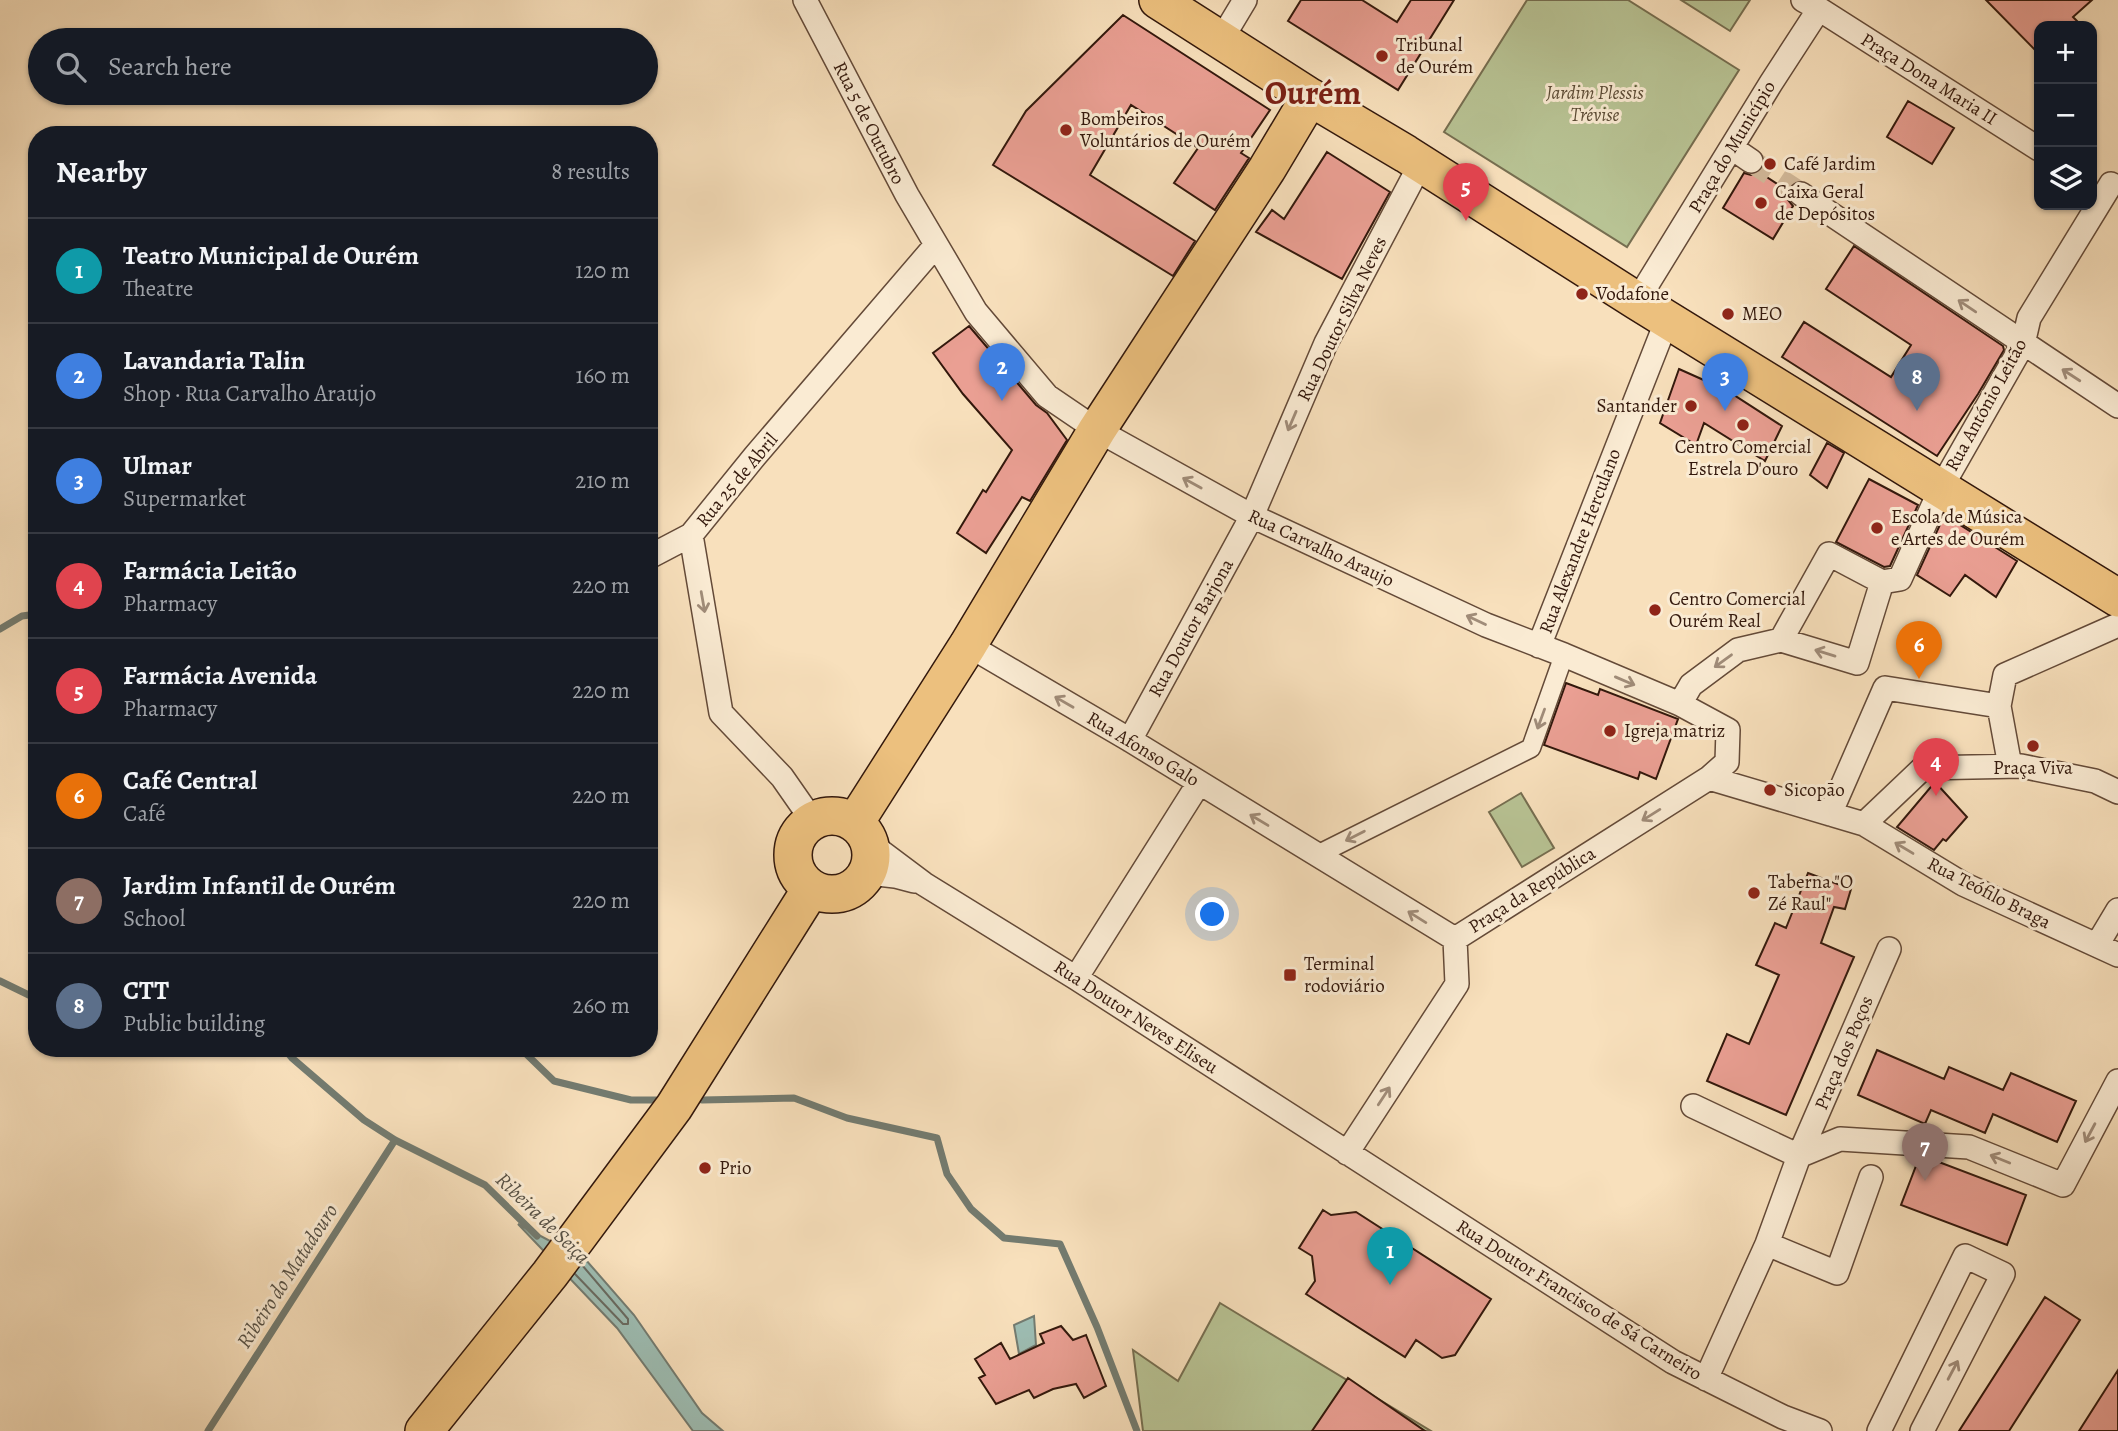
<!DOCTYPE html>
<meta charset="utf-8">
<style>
:root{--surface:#171b24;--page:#242831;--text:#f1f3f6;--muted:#9ea1a6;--line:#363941;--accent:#c59692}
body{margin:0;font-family:Alegreya,serif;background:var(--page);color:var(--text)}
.controls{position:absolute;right:21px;top:21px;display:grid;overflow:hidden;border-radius:14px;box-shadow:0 2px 5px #0004}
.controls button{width:63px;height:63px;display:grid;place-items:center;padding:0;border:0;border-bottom:2px solid var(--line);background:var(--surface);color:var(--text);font:35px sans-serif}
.you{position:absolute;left:1213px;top:915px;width:24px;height:24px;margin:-18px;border:5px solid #fff;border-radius:50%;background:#1a73e8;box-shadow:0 0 0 10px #1a73e833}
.badge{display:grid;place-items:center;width:46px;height:46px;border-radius:50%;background:var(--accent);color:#fff;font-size:23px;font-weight:700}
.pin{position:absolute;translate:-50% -58px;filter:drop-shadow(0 2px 4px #0008)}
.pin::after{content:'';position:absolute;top:37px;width:24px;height:21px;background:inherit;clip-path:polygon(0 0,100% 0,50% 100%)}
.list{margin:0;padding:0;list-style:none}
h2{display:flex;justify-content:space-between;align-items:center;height:91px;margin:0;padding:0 28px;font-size:30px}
h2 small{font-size:23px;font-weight:400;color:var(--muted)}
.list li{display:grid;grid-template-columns:46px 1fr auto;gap:21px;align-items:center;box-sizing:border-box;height:105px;padding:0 28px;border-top:2px solid var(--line)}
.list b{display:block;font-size:26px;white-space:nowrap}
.list p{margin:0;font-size:23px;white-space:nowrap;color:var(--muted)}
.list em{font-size:23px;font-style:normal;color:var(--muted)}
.icon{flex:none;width:38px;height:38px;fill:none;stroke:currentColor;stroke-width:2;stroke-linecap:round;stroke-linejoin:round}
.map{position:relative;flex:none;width:2118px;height:1431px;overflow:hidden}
.search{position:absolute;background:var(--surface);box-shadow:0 2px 5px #0004;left:28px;top:28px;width:630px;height:77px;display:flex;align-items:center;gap:18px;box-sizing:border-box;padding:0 24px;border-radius:38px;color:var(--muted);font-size:26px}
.panel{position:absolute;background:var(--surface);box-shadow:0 2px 5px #0004;left:28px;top:126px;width:630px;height:931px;border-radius:28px}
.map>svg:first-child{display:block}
.green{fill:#b8c394;stroke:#766e50;stroke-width:2}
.water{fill:#9dbdb3;stroke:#737b70;stroke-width:2}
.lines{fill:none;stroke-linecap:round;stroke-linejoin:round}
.shore{stroke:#686a60;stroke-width:2}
.stream{stroke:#737b70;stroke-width:7}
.building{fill:#ea9f93;stroke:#33180c;stroke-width:2}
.minor-tunnel{stroke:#d1b899;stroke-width:23;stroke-dasharray:23 11;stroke-linecap:butt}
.pedestrian-casing{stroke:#644a38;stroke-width:21}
.minor-casing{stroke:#644a38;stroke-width:26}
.primary-casing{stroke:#33180c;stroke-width:40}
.pedestrian{stroke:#faebd3;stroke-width:18}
.minor{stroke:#faebd3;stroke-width:23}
.primary{stroke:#ecc07e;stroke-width:37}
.oneway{stroke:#a08c79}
.poi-dot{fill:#8f2418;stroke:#faebd3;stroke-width:2.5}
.labels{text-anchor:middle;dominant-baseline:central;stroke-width:6;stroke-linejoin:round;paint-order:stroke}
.poi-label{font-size:19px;fill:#33180c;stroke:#faebd3;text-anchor:start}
.street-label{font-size:19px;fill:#33180c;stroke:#faebd3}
.park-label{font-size:19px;font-style:italic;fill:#5b4b35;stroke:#faebd3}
.water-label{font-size:21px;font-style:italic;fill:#585246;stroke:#faebd3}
.town-label{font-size:33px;font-weight:bold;fill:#7a1f14;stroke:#faebd3}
</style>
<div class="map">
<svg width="2118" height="1431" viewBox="0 0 2118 1431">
<rect width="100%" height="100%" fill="#f8e0bc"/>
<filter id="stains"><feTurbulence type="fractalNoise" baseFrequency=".00286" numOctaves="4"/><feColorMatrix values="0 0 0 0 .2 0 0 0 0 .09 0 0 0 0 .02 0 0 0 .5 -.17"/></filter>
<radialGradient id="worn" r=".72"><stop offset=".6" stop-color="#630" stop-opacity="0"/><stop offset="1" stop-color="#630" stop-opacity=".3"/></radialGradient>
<path class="green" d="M 1527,0 L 1628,0 L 1739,70 L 1627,247 L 1444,132 Z
M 1681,0 L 1750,0 L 1730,31 Z
M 1521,793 L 1554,848 L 1522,867 L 1489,812 Z
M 1220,1303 L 1431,1431 L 1143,1431 L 1133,1350 L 1178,1381 Z"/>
<path class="water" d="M 518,1224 L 586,1260 L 634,1315 L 702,1413 L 723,1431 L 693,1431 L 617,1328 Z
M 1034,1316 L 1036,1345 L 1019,1354 L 1014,1325 Z"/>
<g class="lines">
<path class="shore" d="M 575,1274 L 623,1324 L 628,1324 L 628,1319 L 582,1265"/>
<path class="stream" d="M 0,629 L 22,616 L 37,614
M 0,981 L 37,999
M 284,1048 L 292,1058 L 364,1120 L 395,1140 L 485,1185 L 537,1236
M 520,1048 L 554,1081 L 631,1100 L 656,1100
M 702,1100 L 794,1098 L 847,1118 L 937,1138 L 947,1174 L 971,1209 L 1004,1238 L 1060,1244 L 1097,1327 L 1137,1431
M 208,1431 L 395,1140"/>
</g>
<path class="building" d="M 1301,0 L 1362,0 L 1397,22 L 1411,0 L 1454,0 L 1398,90 L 1288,21 Z
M 1986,0 L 2092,0 L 2073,17 L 2082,26 L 2039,26 L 2039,54 Z
M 1123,15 L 1270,110 L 1241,153 L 1249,158 L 1215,210 L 1174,183 L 1198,148 L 1131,105 L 1090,175 L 1195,241 L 1173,276 L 993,165 L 1026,111 Z
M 1908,101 L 1954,128 L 1932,164 L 1887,137 Z
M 1327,152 L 1390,192 L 1342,279 L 1256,232 L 1272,210 L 1284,219 Z
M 1759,172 L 1788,191 L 1788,200 L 1793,206 L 1773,239 L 1723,208 L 1744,173 L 1751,175 Z
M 1854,246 L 2003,346 L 2004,350 L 1978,394 L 1937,456 L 1782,357 L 1804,322 L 1891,377 L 1911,345 L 1826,289 Z
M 969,326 L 1036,405 L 1047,413 L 1067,440 L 1030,501 L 1022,497 L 986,553 L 957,533 L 983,490 L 986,492 L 1012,450 L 963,394 L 933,353 Z
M 1679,369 L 1726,390 L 1782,426 L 1765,461 L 1704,423 L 1696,445 L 1660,423 Z
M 1827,443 L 1844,453 L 1827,488 L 1810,475 Z
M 1869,479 L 1918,505 L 1890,566 L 1884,567 L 1836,542 Z
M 1943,518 L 1948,520 L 1949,518 L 2017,561 L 1996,597 L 1965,575 L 1950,596 L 1917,575 Z
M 1566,683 L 1598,695 L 1600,689 L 1678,719 L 1656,779 L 1640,772 L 1638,779 L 1544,745 Z
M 1935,782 L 1967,817 L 1946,841 L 1943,839 L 1934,850 L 1897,827 Z
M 1808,873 L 1851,889 L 1845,909 L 1834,907 L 1821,943 L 1854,957 L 1786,1115 L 1707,1081 L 1727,1034 L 1749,1044 L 1779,975 L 1756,965 L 1775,923 L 1786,928 Z
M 1877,1050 L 1944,1079 L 1949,1067 L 2003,1090 L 2011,1073 L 2076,1101 L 2057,1142 L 1993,1114 L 1985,1133 L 1931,1110 L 1925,1124 L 1858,1095 Z
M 1919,1158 L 1931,1159 L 2026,1195 L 2007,1245 L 1901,1205 Z
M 1323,1210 L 1331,1215 L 1356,1212 L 1491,1299 L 1455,1355 L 1442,1358 L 1416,1340 L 1405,1357 L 1306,1294 L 1315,1281 L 1312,1256 L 1299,1248 Z
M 2045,1297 L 2080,1320 L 2009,1431 L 1959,1431 Z
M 1061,1326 L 1073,1340 L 1086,1335 L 1106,1386 L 1084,1398 L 1076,1384 L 1053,1389 L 1034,1398 L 1029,1390 L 996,1404 L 979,1378 L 985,1375 L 975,1359 L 1001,1343 L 1010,1359 L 1044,1343 L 1040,1334 Z
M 2118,1370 L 2118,1431 L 2079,1431 L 2100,1398 Z
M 1348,1378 L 1425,1431 L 1312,1431 Z"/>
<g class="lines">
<path class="minor-tunnel" d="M 1751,161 L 1801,194"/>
<defs>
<path id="pedestrian" d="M 1317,855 L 1531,748 L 1564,655"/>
<path id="minor" d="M 805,0 L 907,195 L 976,312 L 1047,396 L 1097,430 L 1252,516 L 1486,625 L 1564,655 L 1680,704 L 1728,730 L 1727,762 L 1709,778 L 1455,939 L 1130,740 L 968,645
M 1819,9 L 2039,149
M 1221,40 L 1245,0
M 1732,148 L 1751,161
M 1801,194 L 2118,406
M 1637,301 L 1771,83 L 1819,9 L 1803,0
M 691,535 L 721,713 L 782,777 L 812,820
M 649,557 L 691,535 L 755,456 L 936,245
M 1882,582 L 1900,579 L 1941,488 L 2023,344 L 2029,318 L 2111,184
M 1781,640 L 1829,554 L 1882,582
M 1539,646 L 1667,320
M 1680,704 L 1691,685 L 1738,650 L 1781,640 L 1857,663 L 1882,582
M 1999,706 L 2005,675 L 2118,625
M 1130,740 L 1252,516 L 1326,343 L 1421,163
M 1709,778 L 1864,824 L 1963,884 L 2118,955
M 1830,814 L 1885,688 L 1999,706 L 2010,766
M 1864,824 L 1923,768 L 2021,766 L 2095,781 L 2118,792
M 872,845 L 924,884 L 1076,978 L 1673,1362 L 1783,1417 L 1820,1431
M 869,873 L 895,876 L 914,881
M 2097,945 L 2118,910
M 1076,978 L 1199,783
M 1693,1106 L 1799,1156
M 1347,1153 L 1457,984 L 1455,939
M 1799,1156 L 1840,1139 L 1969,1147 L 2063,1185 L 2118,1081
M 1767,1244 L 1837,1273 L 1871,1177
M 1706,1379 L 1767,1244 L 1799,1156 L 1889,949
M 1879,1431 L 1965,1256 L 2003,1274 L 1922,1431"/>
<path id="primary" d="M 1158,0 L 1310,97 L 1406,154 L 1637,301 L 2118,598
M793 855a39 39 0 1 1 78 0a39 39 0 1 1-78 0Z
M 856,821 L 968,645 L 1097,430 L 1267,169 L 1310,97
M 424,1431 L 550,1274 L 674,1107 L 811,889"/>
</defs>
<use href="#pedestrian" class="pedestrian-casing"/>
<use href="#minor" class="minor-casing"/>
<use href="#primary" class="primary-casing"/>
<use href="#pedestrian" class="pedestrian"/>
<use href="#minor" class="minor"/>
<use href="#primary" class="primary"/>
</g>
<defs><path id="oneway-shaft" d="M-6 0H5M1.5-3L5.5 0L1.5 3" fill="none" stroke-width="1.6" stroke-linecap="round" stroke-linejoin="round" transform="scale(1.75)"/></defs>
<g class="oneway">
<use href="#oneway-shaft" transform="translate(1967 306) rotate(-146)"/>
<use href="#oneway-shaft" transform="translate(2071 375) rotate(-147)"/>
<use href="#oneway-shaft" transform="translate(1292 421) rotate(113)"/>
<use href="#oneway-shaft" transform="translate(1192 483) rotate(-151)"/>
<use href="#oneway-shaft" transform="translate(703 602) rotate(80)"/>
<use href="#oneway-shaft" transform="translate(1476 620) rotate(-155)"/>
<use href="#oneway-shaft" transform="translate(1825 653) rotate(-163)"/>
<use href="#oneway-shaft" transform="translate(1723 661) rotate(144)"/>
<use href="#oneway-shaft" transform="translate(1625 681) rotate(23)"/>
<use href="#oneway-shaft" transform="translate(1064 702) rotate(-150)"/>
<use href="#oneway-shaft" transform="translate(1541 719) rotate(110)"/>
<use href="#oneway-shaft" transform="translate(1651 815) rotate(148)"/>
<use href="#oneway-shaft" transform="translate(1259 820) rotate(-149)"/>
<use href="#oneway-shaft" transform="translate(1355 836) rotate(153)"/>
<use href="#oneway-shaft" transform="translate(1904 848) rotate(-149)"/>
<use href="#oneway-shaft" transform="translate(1417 917) rotate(-148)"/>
<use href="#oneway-shaft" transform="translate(1384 1096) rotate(-57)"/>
<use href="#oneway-shaft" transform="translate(2090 1133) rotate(118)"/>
<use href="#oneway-shaft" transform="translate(2000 1159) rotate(-158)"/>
<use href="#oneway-shaft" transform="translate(1953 1370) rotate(-62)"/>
</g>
<g class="poi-dot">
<circle cx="1382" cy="56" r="7"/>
<circle cx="1066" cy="130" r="7"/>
<circle cx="1770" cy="164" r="7"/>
<circle cx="1761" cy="203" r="7"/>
<circle cx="1582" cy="294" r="7"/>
<circle cx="1728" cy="314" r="7"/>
<circle cx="1691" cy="406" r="7"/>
<circle cx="1743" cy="425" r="7"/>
<circle cx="1877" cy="528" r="7"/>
<circle cx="1655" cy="610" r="7"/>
<circle cx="1610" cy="731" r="7"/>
<circle cx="2033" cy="746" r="7"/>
<circle cx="1770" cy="790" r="7"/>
<circle cx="1754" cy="893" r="7"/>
<rect x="1283" y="968" width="14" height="14" rx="3.5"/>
<circle cx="705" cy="1168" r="7"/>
</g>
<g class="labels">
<g class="poi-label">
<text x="1396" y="45">Tribunal<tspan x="1396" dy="22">de Ourém</tspan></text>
<text x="1080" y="119">Bombeiros<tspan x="1080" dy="22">Voluntários de Ourém</tspan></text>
<text x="1784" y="164">Café Jardim</text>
<text x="1775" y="192">Caixa Geral<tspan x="1775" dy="22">de Depósitos</tspan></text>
<text x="1596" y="294">Vodafone</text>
<text x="1742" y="314">MEO</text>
<text x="1677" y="406" text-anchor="end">Santander</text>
<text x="1743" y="447" text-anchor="middle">Centro Comercial<tspan x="1743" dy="22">Estrela D'ouro</tspan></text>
<text x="1891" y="517">Escola de Música<tspan x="1891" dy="22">e Artes de Ourém</tspan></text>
<text x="1669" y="599">Centro Comercial<tspan x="1669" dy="22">Ourém Real</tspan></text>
<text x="1624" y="731">Igreja matriz</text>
<text x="2033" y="768" text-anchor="middle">Praça Viva</text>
<text x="1784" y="790">Sicopāo</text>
<text x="1768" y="882">Taberna "O<tspan x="1768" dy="22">Zé Raul"</tspan></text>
<text x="1304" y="964">Terminal<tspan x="1304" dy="22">rodoviário</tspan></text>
<text x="719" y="1168">Prio</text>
</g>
<g class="street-label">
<text transform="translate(1929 79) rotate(32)">Praça Dona Maria II</text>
<text transform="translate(869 123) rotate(63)">Rua 5 de Outubro</text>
<text transform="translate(1732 147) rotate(-59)">Praça do Município</text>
<text transform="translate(1342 319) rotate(-64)">Rua Doutor Silva Neves</text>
<text transform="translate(1986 405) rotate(-61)">Rua António Leitão</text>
<text transform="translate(737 480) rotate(-50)">Rua 25 de Abril</text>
<text transform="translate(1580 541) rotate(-69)">Rua Alexandre Herculano</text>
<text transform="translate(1321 548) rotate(25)">Rua Carvalho Araujo</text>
<text transform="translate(1191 628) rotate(-61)">Rua Doutor Barjona</text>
<text transform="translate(1143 749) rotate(31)">Rua Afonso Galo</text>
<text transform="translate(1532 890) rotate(-32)">Praça da República</text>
<text transform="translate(1989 893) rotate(27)">Rua Teófilo Braga</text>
<text transform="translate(1136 1017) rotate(33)">Rua Doutor Neves Eliseu</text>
<text transform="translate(1844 1053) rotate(-67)">Praça dos Poços</text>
<text transform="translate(1579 1300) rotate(32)">Rua Doutor Francisco de Sá Carneiro</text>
</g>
<g class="park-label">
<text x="1595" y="93">Jardim Plessis<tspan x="1595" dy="22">Trévise</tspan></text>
</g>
<g class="water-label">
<text transform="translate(543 1218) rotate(44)">Ribeira de Seiça</text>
<text transform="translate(287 1276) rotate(-57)">Ribeiro do Matadouro</text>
</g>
<g class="town-label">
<text x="1313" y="92">Ourém</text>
</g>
</g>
<rect width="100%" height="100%" filter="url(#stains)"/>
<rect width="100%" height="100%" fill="url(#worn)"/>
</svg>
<div class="controls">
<button>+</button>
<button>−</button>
<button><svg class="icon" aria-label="layers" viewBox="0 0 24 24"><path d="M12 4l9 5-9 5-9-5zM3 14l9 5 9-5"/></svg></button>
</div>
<div class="you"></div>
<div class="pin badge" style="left:1390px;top:1285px;background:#0f9aa8">1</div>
<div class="pin badge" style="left:1002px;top:401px;background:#3f7fe0">2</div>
<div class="pin badge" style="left:1725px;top:411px;background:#3f7fe0">3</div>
<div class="pin badge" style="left:1936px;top:796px;background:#e0444e">4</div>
<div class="pin badge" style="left:1466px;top:221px;background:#e0444e">5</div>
<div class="pin badge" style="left:1919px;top:679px;background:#e8710a">6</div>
<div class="pin badge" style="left:1925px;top:1181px;background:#8d6e63">7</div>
<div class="pin badge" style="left:1917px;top:411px;background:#5c6f8a">8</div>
<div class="search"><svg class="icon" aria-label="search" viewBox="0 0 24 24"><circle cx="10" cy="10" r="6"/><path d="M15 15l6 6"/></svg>Search here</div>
<section class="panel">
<h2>Nearby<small>8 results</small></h2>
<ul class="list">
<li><span class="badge" style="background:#0f9aa8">1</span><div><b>Teatro Municipal de Ourém</b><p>Theatre</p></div><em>120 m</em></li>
<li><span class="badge" style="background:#3f7fe0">2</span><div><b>Lavandaria Talin</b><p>Shop · Rua Carvalho Araujo</p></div><em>160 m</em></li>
<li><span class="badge" style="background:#3f7fe0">3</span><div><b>Ulmar</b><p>Supermarket</p></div><em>210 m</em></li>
<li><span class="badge" style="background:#e0444e">4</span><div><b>Farmácia Leitão</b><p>Pharmacy</p></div><em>220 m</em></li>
<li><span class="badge" style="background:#e0444e">5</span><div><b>Farmácia Avenida</b><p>Pharmacy</p></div><em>220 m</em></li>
<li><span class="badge" style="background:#e8710a">6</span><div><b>Café Central</b><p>Café</p></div><em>220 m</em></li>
<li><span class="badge" style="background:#8d6e63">7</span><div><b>Jardim Infantil de Ourém</b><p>School</p></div><em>220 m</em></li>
<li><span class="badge" style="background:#5c6f8a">8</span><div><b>CTT</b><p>Public building</p></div><em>260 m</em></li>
</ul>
</section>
</div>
